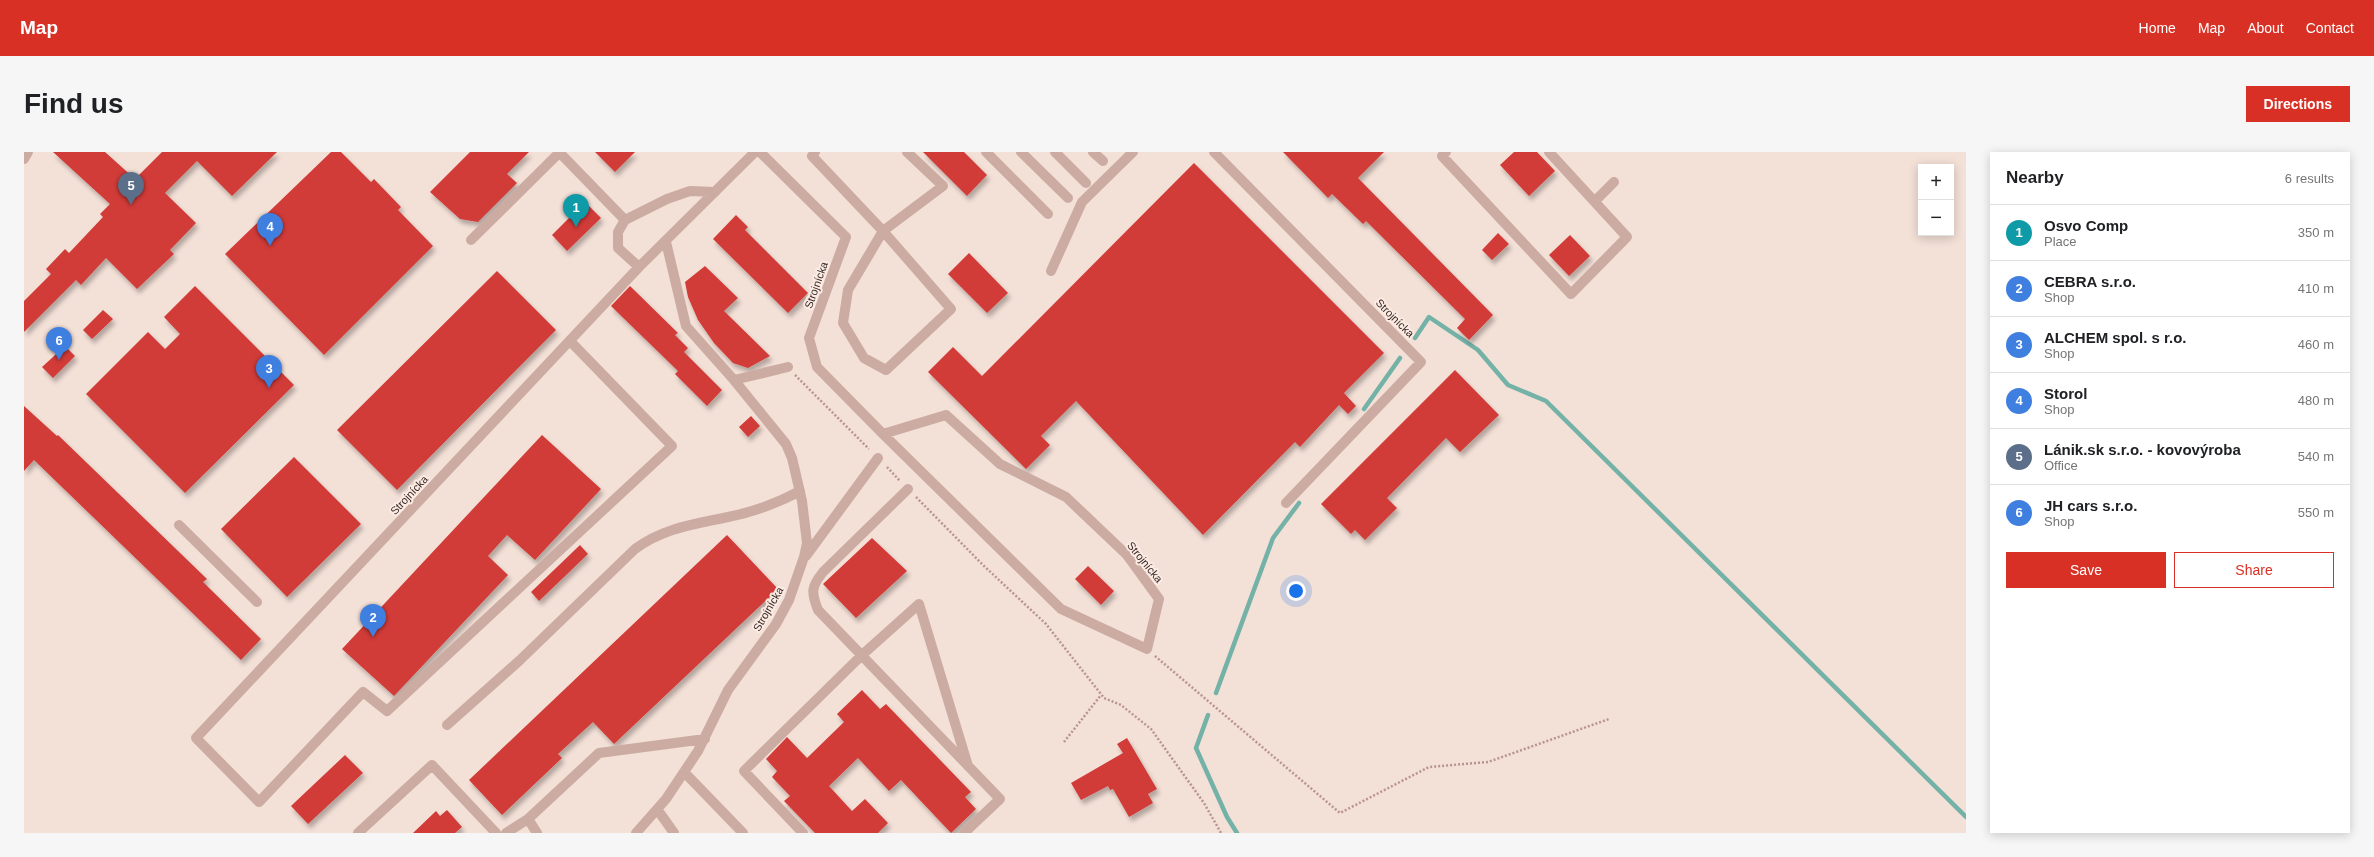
<!DOCTYPE html>
<meta charset="utf-8">
<style>
:root{--surface:#fff;--page:#f6f6f6;--text:#202124;--muted:#757577;--line:#e0e0e0;--accent:#d93025}
body{margin:0;font-family:Arial,sans-serif;background:var(--page);color:var(--text)}
.controls{position:absolute;right:12px;top:12px;display:grid;overflow:hidden;border-radius:0px;box-shadow:0 2px 10px #0003}
.controls button{width:36px;height:36px;display:grid;place-items:center;padding:0;border:0;border-bottom:1px solid var(--line);background:var(--surface);color:var(--text);font:20px sans-serif}
.you{position:absolute;left:1272px;top:439px;width:14px;height:14px;margin:-10px;border:3px solid #fff;border-radius:50%;background:#1a73e8;box-shadow:0 0 0 6px #1a73e833}
.badge{display:grid;place-items:center;width:26px;height:26px;border-radius:50%;background:var(--accent);color:#fff;font-size:13px;font-weight:700}
.pin{position:absolute;translate:-50% -33px;filter:drop-shadow(0 1px 2px #0008)}
.pin::after{content:'';position:absolute;top:21px;width:14px;height:12px;background:inherit;clip-path:polygon(0 0,100% 0,50% 100%)}
.list{margin:0;padding:0;list-style:none}
h2{display:flex;justify-content:space-between;align-items:center;height:52px;margin:0;padding:0 16px;font-size:17px}
h2 small{font-size:13px;font-weight:400;color:var(--muted)}
.list li{display:grid;grid-template-columns:26px 1fr auto;gap:12px;align-items:center;box-sizing:border-box;height:56px;padding:0 16px;border-top:1px solid var(--line)}
.list b{display:block;font-size:15px;white-space:nowrap}
.list p{margin:0;font-size:13px;white-space:nowrap;color:var(--muted)}
.list em{font-size:13px;font-style:normal;color:var(--muted)}
.actions{display:flex;gap:8px;padding:12px 16px}
.actions a{flex:1;padding:9px 0;border:1px solid var(--accent);border-radius:0px;text-align:center;font-size:14px;color:var(--accent)}
.actions .main{background:var(--accent);color:#fff}
.map{position:relative;flex:none;width:1942px;height:681px;overflow:hidden;border-radius:0px}
header{display:flex;align-items:center;gap:24px;box-sizing:border-box;height:56px;padding:0 20px;background:var(--accent);color:#fff}
header strong{font-size:19px}
nav{display:flex;gap:22px;margin-inline-start:auto;font-size:14px}
.intro{display:flex;align-items:center;justify-content:space-between;box-sizing:border-box;height:96px;padding:0 24px}
h1{margin:0;font-size:28px}
.button{padding:10px 18px;border-radius:0px;background:var(--accent);color:#fff;font-size:14px;font-weight:700}
main{display:flex;gap:24px;padding:0 24px}
aside{flex:1;background:var(--surface);border-radius:0px;box-shadow:0 2px 10px #0003}
.map>svg:first-child{display:block}
.lines{fill:none;stroke-linecap:round;stroke-linejoin:round}
.stream{stroke:#74b2a7;stroke-width:4.5}
.building{fill:#d13b37;filter:url(#shadow)}
.path{stroke:#b8958c;stroke-width:2.5;stroke-dasharray:2 2;stroke-linecap:butt}
.minor{stroke:#ccaca2;stroke-width:10}
.labels{text-anchor:middle;dominant-baseline:central;stroke-width:4;stroke-linejoin:round;paint-order:stroke}
.street-label{font-size:11px;fill:#362725;stroke:#fbebe3}
</style>
<header>
<strong>Map</strong>
<nav><a>Home</a><a>Map</a><a>About</a><a>Contact</a></nav>
</header>
<div class="intro"><h1>Find us</h1><a class="button">Directions</a></div>
<main>
<div class="map">
<svg width="1942" height="681" viewBox="0 0 1942 681">
<defs>
<filter id="shadow"><feDropShadow dx="2.5" dy="4.5" stdDeviation="2" flood-color="#0004"/></filter>
</defs>
<rect width="100%" height="100%" fill="#f3e0d7"/>
<g class="lines">
<path class="stream" d="M 1391,186 L 1405,165 L 1454,198 L 1484,233 L 1522,249 L 1942,665
M 1340,257 L 1376,206
M 1192,541 L 1249,386 L 1275,351
M 1184,563 L 1172,596 L 1203,665 L 1213,681"/>
</g>
<path class="building" d="M 29,0 L 81,0 L 111,27 L 138,0 L 253,0 L 208,44 L 173,9 L 141,41 L 172,71 L 146,98 L 150,102 L 113,137 L 82,106 L 57,133 L 52,128 L 0,180 L 0,149 L 27,122 L 22,117 L 41,97 L 45,101 L 79,65 L 76,62 L 86,52 Z
M 307,0 L 317,0 L 347,30 L 350,27 L 377,55 L 374,58 L 409,94 L 300,203 L 201,102 Z
M 446,0 L 505,0 L 483,22 L 493,31 L 454,70 L 436,67 L 406,40 Z
M 571,0 L 611,0 L 591,20 Z
M 899,0 L 940,0 L 963,23 L 943,44 Z
M 1259,0 L 1360,0 L 1334,26 L 1469,163 L 1445,188 L 1433,176 L 1441,167 L 1342,69 L 1339,72 L 1308,42 L 1304,46 Z
M 1490,0 L 1513,0 L 1531,19 L 1505,44 L 1476,13 Z
M 1170,11 L 1360,201 L 1320,241 L 1332,254 L 1324,262 L 1315,253 L 1276,295 L 1271,290 L 1179,383 L 1052,249 L 1017,284 L 1026,293 L 1002,317 L 904,220 L 929,195 L 958,224 Z
M 561,50 L 577,66 L 543,99 L 528,83 Z
M 712,63 L 724,75 L 721,78 L 784,141 L 764,161 L 689,87 Z
M 1474,81 L 1485,92 L 1468,108 L 1458,98 Z
M 1546,83 L 1566,104 L 1545,124 L 1525,103 Z
M 945,101 L 984,141 L 963,161 L 924,122 Z
M 681,114 L 714,146 L 700,159 L 746,204 L 724,216 L 709,211 L 690,191 L 674,168 L 664,145 L 661,130 Z
M 473,119 L 532,178 L 373,338 L 313,278 Z
M 171,134 L 270,233 L 161,341 L 62,242 L 124,180 L 141,197 L 156,182 L 140,165 Z
M 606,134 L 654,181 L 651,183 L 664,196 L 660,200 L 698,238 L 683,254 L 651,222 L 654,219 L 587,154 Z
M 79,158 L 89,167 L 68,187 L 59,178 Z
M 41,194 L 51,204 L 29,226 L 18,215 Z
M 1431,218 L 1475,263 L 1436,300 L 1422,286 L 1363,346 L 1373,356 L 1341,388 L 1331,378 L 1327,382 L 1297,352 Z
M 0,254 L 33,284 L 34,283 L 183,427 L 179,430 L 237,487 L 217,508 L 10,308 L 0,319 Z
M 727,264 L 736,274 L 724,285 L 715,275 Z
M 518,283 L 577,337 L 511,408 L 483,383 L 464,404 L 484,423 L 370,544 L 318,497 Z
M 270,305 L 337,372 L 263,445 L 197,377 Z
M 703,383 L 754,437 L 590,592 L 569,570 L 534,602 L 538,606 L 478,663 L 445,628 Z
M 848,386 L 883,419 L 832,466 L 799,432 Z
M 556,393 L 564,402 L 515,449 L 507,440 Z
M 1064,414 L 1090,439 L 1077,453 L 1051,427 Z
M 838,538 L 856,557 L 862,552 L 947,640 L 941,645 L 952,657 L 927,681 L 877,628 L 865,639 L 834,606 L 805,634 L 828,659 L 841,647 L 864,671 L 854,681 L 791,681 L 760,649 L 766,644 L 748,625 L 753,619 L 742,607 L 763,585 L 783,606 L 820,570 L 813,562 Z
M 1103,586 L 1133,637 L 1124,642 L 1129,651 L 1105,665 L 1089,637 L 1086,638 L 1084,634 L 1057,648 L 1047,631 L 1099,601 L 1093,592 Z
M 321,603 L 339,621 L 284,672 L 267,654 Z
M 423,658 L 438,675 L 431,681 L 389,681 L 412,659 L 416,664 Z"/>
<g class="lines">
<path class="path" d="M 771,223 L 845,297
M 863,315 L 876,329
M 892,345 L 959,413 L 1022,472 L 1080,546 L 1097,553 L 1127,577 L 1180,651 L 1197,681
M 1131,504 L 1316,661 L 1405,615 L 1464,610 L 1585,567
M 1040,590 L 1077,543"/>
<path class="minor" d="M 535,0 L 601,68
M 736,0 L 822,85 L 785,186 L 793,215 L 859,282 L 1037,457 L 1123,497 L 1135,447 L 1103,403 L 1042,345 L 976,312 L 922,263 L 859,282
M 791,0 L 788,4 L 859,79 L 927,157 L 862,218 L 840,206 L 819,171 L 824,138 L 859,79 L 919,34 L 883,0
M 962,0 L 1024,62
M 997,0 L 1044,46
M 1031,0 L 1062,31
M 1069,0 L 1079,9
M 1190,0 L 1397,210 L 1262,351
M 1422,0 L 1418,4 L 1547,142 L 1603,85 L 1525,0
M 0,7 L 4,0
M 1571,49 L 1590,30
M 447,88 L 536,0
M 642,90 L 662,174 L 710,228 L 764,215
M 615,115 L 594,96 L 594,80 L 601,68 L 643,47 L 666,39 L 691,40
M 1027,119 L 1058,50 L 1109,0
M 546,189 L 648,294 L 363,559 L 339,540 L 235,650 L 172,586 L 615,115 L 731,0
M 884,337 L 799,420 C 787,435 787,440 794,458 L 976,647 L 940,681
M 155,373 L 233,450
M 782,404 L 854,306
M 423,573 L 495,509 L 611,397 C 639,376 671,372 704,365 C 729,360 754,351 776,339
M 661,621 L 719,681
M 633,657 L 650,681
M 334,681 L 408,613 L 472,681
M 482,681 L 504,667
M 513,681 L 504,667 L 575,601 L 681,587
M 612,681 L 642,647 L 674,599 L 704,538 L 752,472 L 765,448 L 780,405 L 783,391 L 778,349 L 768,306 L 762,292 L 710,228
M 779,681 L 720,619 L 838,503 L 895,452 L 944,614"/>
</g>
<g class="labels">
<g class="street-label">
<text transform="translate(792 133) rotate(-70)">Strojnícka</text>
<text transform="translate(1371 166) rotate(45)">Strojnícka</text>
<text transform="translate(385 343) rotate(-47)">Strojnícka</text>
<text transform="translate(1121 410) rotate(51)">Strojnícka</text>
<text transform="translate(744 457) rotate(-60)">Strojnícka</text>
</g>
</g>
</svg>
<div class="controls">
<button>+</button>
<button>−</button>
</div>
<div class="you"></div>
<div class="pin badge" style="left:552px;top:75px;background:#0f9aa8">1</div>
<div class="pin badge" style="left:349px;top:485px;background:#3f7fe0">2</div>
<div class="pin badge" style="left:245px;top:236px;background:#3f7fe0">3</div>
<div class="pin badge" style="left:246px;top:94px;background:#3f7fe0">4</div>
<div class="pin badge" style="left:107px;top:53px;background:#5c6f8a">5</div>
<div class="pin badge" style="left:35px;top:208px;background:#3f7fe0">6</div>
</div>
<aside>
<h2>Nearby<small>6 results</small></h2>
<ul class="list">
<li><span class="badge" style="background:#0f9aa8">1</span><div><b>Osvo Comp</b><p>Place</p></div><em>350 m</em></li>
<li><span class="badge" style="background:#3f7fe0">2</span><div><b>CEBRA s.r.o.</b><p>Shop</p></div><em>410 m</em></li>
<li><span class="badge" style="background:#3f7fe0">3</span><div><b>ALCHEM spol. s r.o.</b><p>Shop</p></div><em>460 m</em></li>
<li><span class="badge" style="background:#3f7fe0">4</span><div><b>Storol</b><p>Shop</p></div><em>480 m</em></li>
<li><span class="badge" style="background:#5c6f8a">5</span><div><b>Lánik.sk s.r.o. - kovovýroba</b><p>Office</p></div><em>540 m</em></li>
<li><span class="badge" style="background:#3f7fe0">6</span><div><b>JH cars s.r.o.</b><p>Shop</p></div><em>550 m</em></li>
</ul>
<div class="actions"><a class="main">Save</a><a>Share</a></div>
</aside>
</main>
